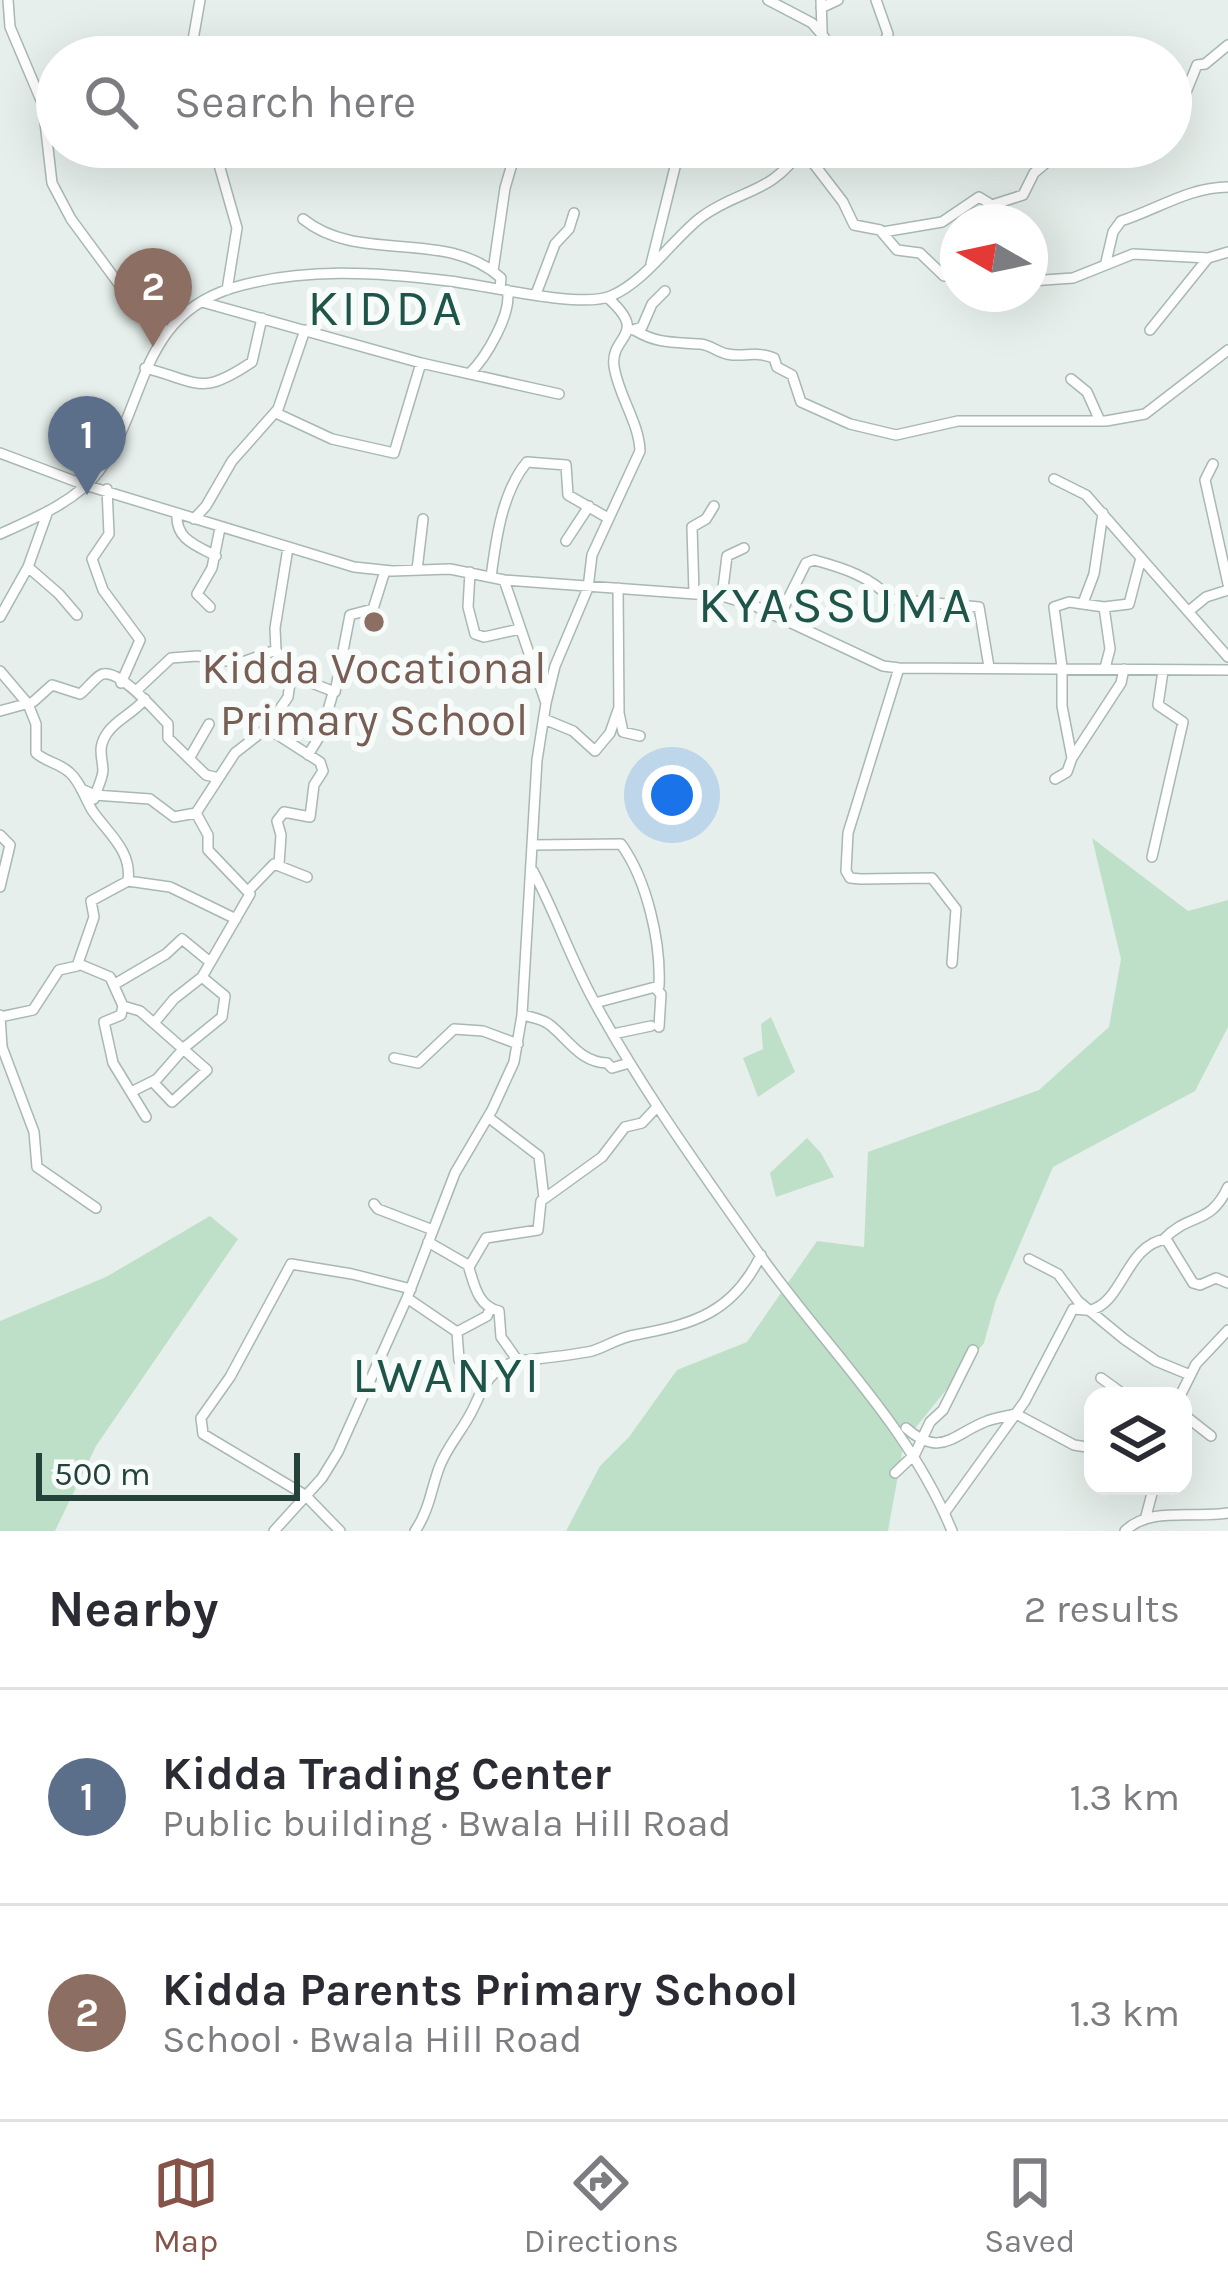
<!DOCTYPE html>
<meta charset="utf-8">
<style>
:root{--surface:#fff;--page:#f7f7f7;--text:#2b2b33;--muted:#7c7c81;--line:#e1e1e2;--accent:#855347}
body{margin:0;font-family:Karla,sans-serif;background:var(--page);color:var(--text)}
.controls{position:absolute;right:36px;bottom:36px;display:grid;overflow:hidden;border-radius:24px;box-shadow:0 12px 48px #0002}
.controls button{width:108px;height:108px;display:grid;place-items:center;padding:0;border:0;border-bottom:3px solid var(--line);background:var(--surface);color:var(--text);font:60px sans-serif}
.compass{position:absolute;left:940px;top:204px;width:108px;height:108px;border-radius:50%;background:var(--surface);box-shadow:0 12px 48px #0002;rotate:279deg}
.scale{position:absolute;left:36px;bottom:30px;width:264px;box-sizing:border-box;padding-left:12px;border:6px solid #24423a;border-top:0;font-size:33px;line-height:42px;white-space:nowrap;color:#24423a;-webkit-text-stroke:9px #f7fbf9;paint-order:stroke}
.you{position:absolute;left:672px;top:795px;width:42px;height:42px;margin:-30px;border:9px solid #fff;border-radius:50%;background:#1a73e8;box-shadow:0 0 0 18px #1a73e833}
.badge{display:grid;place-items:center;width:78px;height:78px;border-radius:50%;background:var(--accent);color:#fff;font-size:39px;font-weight:700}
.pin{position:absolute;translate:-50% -99px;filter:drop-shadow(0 3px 6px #0008)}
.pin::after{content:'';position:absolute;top:63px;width:42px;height:36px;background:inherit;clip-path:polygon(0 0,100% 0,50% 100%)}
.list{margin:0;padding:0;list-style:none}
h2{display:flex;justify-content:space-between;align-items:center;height:156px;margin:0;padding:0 48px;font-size:51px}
h2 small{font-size:39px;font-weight:400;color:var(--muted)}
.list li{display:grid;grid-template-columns:78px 1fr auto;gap:36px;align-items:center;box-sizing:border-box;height:216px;padding:0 48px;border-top:3px solid var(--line)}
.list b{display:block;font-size:45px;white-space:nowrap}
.list p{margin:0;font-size:39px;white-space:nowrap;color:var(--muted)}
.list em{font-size:39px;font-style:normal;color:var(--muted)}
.icon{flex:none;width:66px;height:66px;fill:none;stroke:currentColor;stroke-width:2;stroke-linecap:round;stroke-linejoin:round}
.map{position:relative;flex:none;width:1228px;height:1531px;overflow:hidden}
.search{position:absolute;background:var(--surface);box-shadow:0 12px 48px #0002;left:36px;right:36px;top:36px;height:132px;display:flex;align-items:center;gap:30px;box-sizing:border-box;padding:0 42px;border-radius:66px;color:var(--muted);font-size:45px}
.sheet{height:588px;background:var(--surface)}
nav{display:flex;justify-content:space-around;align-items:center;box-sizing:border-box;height:168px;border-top:3px solid var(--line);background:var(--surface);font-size:33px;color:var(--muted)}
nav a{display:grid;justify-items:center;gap:6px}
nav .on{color:var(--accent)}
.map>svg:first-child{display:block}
.green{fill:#bfe0c8}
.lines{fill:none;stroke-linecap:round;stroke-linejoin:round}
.minor-casing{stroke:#a8b8b2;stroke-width:12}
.minor{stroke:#fff;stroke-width:9}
.education-dot{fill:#8d6e63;stroke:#f7fbf9;stroke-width:4.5}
.labels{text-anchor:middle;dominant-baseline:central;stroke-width:12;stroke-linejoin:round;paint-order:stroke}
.education-label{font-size:45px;fill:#785e54;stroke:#f7fbf9}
.quarter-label{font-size:51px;letter-spacing:3px;fill:#1f5548;stroke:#f7fbf9}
</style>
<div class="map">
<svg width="1228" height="1531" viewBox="0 0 1228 1531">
<rect width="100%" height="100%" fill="#e6efeb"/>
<path class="green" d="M 1092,838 L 1188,911 L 1228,900 L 1228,1027 L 1195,1091 L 1053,1167 L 996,1300 L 984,1343 L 904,1442 L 888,1531 L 566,1531 L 600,1466 L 629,1437 L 677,1370 L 747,1342 L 817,1241 L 864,1247 L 868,1152 L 1039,1090 L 1109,1027 L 1121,959 Z
M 771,1017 L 795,1072 L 758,1097 L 743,1058 L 763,1049 L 761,1024 Z
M 807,1138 L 821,1153 L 834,1177 L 776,1197 L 770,1173 Z
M 210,1216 L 238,1239 L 96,1446 L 55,1531 L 0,1531 L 0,1321 L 106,1277 Z"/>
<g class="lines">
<defs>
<path id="minor" d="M 8,0 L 10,27 L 43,105 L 52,183 L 71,219 L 127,295 L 158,312 L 164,334
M 768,0 L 812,23 L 824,37
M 821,0 L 823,57
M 876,0 L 888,34 L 878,57
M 821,8 L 838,0
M 190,57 L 200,0
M 1180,107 L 1197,65 L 1205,64 L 1228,45
M 214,147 L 237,228 L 227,290
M 813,147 L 810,159 L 843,202 L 854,225 L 880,230 L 897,250 L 920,253 L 944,276 L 958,274
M 303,219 C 360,265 445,227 501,278 L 500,288
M 883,232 L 942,222 L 979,197 L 992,205 L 1023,195 L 1034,173 L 1053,157 L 1056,147
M 1106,262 L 1113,232 L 1121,221 C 1156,210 1189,187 1228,187
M 651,264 L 679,151
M 493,271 L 505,188 L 517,147
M 1030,281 L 1073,278 L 1133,254 L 1208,258 L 1228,252
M 536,294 L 555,244 L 569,229 L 574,213
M 202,302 L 421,363 L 559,394
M 633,330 L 642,327 L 652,304 L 665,291
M 1150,330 L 1208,258
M 636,331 C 658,344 675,342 700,344 C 711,345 717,352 727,354 C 746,358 751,350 774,358 L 777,367 L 792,375 L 801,402 L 850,424 L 896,435 L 958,421 L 1106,421 L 1145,414 L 1228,350
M 145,368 C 200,382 200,397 252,362 L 262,318
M 469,374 C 486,358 513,312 507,290
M 1071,379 L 1087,392 L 1100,421
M 276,413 L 332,439 L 394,453 L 421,363
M 0,453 L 85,485 L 354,567 L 392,571 L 450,569 L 504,580 L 722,596 L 755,606 L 883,666 L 899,668 L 1228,670
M 1213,464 L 1205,480 L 1228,584
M 1054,479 L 1086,495 L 1228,657
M 107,489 L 109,534 L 92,559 L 103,590 L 140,640 L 121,683
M 177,513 C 175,539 195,545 216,556
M 194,519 L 206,506 L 232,461 L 278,409 L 305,330
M 0,534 C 33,519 77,501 99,471 C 148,404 137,318 232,288 C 302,267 377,272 449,281 C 485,285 581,309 611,296 C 646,281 671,241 700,218 C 740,188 771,196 803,147
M 566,541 L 589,506
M 28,567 L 59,594 L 77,615
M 417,570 L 423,519
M 470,572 L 468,607 L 475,634 L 484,637 L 520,629
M 491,577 C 496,539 502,492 527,462 L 566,465 L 568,495 L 608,518
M 618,588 L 619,713 L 623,732 L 640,736
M 694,593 L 692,527 L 706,519 L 714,506
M 722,596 L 727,556 L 744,548
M 1083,603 L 1094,574 L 1103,513
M 210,607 L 197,594 L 212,568 L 220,528
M 1104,607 L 1129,604 L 1141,558
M 1189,611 L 1206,597 L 1228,590
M 0,617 L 28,567 L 48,511
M 779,617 L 806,563 L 814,560 C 844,568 871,577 891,599 L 979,607 L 989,667
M 899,668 L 848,833 L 846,871 L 850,878 L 861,879 L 932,878 L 956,909 L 952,963
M 0,671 L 28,704 L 36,724 L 36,753 C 46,762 59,763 69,772 C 82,783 85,801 94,813 C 110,835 132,852 128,881 L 170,887 L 236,919
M 291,675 L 335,692 L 350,615 L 373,609 L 385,571
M 137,690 L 171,658 L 197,656 L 240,663 L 276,650
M 546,703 L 555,666 L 588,588 L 592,555 L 640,451 C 639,422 618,395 614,366 C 610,335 650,336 608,298
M 0,711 L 33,702 L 52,685 L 80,694 C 86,690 97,675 103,674 C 121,670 156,712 168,724 L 168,738 L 206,775 L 219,778
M 544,719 L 573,731 L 595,751 L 610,733 L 618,710
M 267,728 L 320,762 L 323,771 L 314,785 L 310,817 L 284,812 L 277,821 L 281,835 L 279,864
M 308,755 L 321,734 L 333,693
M 190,757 L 209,724
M 1072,758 L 1121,683 L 1124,669
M 1055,779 L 1067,772 L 1072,758 L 1062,706 L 1062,667 L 1054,607 L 1069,602 L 1104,607 L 1110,649 L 1105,668
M 81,789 L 95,795 L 150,799 L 174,817 L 196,813 L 235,753 L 267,728 L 288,697 L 291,675 L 276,650 L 275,628 L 288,548
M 94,799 C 96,791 103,778 103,770 C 102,755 97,747 108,732 C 117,719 134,713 145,699
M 0,835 L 10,845 L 0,887
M 533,845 L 621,844 C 647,880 661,942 659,986 L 595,1003
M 1152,857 L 1183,722 L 1158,705 L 1163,671
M 533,871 C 556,914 571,960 595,1003 C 643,1091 702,1172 760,1255 C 825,1347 909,1425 952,1531
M 249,890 L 274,864 L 307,877
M 79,964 L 110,977 L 123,1006 L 140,1011 L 207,1070 L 172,1102 L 153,1082
M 115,984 L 166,954 L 182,939 L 210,962
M 655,988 L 661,994 L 659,1027
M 123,1006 L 121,1015 L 104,1022 L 113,1063 L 146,1117
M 0,1015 L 2,1047 L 34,1132 L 37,1167 L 96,1208
M 522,1015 C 531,1017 543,1019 550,1025 C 569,1040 580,1062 607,1063 L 612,1068 L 629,1063
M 0,1017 L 33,1010 L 59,970 L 77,966 L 94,917 L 91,901 L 128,881
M 154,1023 L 174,999 L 202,977 L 250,894 L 208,850 L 208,835 L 196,813
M 613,1034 L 651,1026
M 394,1058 L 418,1063 L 454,1029 L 483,1031 L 518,1044
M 131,1092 L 157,1079 L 185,1047 L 222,1017 L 225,996 L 202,977
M 488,1117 L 539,1156 L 544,1198
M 374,1204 L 378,1209 L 433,1230
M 1164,1239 C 1190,1212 1210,1226 1228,1187
M 428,1242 L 468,1265 C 474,1283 477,1306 499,1311 L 501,1337 L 518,1361 C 542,1358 568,1356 592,1351 C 606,1347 620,1337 635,1335 C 694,1324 733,1313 761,1255
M 1029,1259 L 1058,1274 L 1078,1301 L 1124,1339 L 1156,1361 L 1190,1375
M 469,1267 L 486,1238 L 538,1230 L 541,1201 L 602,1157 L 625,1127 L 642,1123 L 657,1107
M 407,1298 L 457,1332
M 457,1332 L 459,1360 L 480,1388
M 457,1332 L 487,1316 L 490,1309
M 1101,1378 L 1126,1396
M 1180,1396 L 1196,1364 L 1228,1330
M 1183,1414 L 1211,1436
M 906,1428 C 941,1459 953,1434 987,1421 C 996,1418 1006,1416 1016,1414 L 1074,1445 L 1093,1448
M 895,1473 L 915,1454 L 930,1422 L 943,1410 L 973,1350
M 945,1512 L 1025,1401 L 1073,1309 C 1079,1309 1085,1311 1091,1310 C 1123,1302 1126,1245 1166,1239 L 1193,1283 L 1200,1285 L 1216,1278 L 1228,1283
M 1146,1516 L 1154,1486
M 274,1531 L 322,1478 L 338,1452 L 407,1298 L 455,1173 L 492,1110 L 514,1062 L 522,1015 L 537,760 L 546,703 L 504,580
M 340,1531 L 305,1495 L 203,1434 L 201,1418 L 230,1377 L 291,1264 L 352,1274 L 411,1289
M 415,1531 C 429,1511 431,1490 439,1468 C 447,1446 463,1430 473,1409 C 485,1384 487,1373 515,1361
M 1125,1531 C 1150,1506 1194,1519 1228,1513"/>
</defs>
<use href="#minor" class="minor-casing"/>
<use href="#minor" class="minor"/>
</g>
<circle class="education-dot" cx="374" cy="622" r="12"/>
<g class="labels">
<g class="education-label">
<text x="374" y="668">Kidda Vocational<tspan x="374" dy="52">Primary School</tspan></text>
</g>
<g class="quarter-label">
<text x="386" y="308">KIDDA</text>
<text x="836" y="605">KYASSUMA</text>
<text x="447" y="1375">LWANYI</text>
</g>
</g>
</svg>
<div class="controls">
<button><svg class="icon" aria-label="layers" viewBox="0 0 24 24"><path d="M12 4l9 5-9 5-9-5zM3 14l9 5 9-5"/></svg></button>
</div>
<svg class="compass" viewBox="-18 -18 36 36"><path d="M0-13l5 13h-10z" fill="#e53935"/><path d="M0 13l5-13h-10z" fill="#7c7c81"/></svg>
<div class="scale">500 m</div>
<div class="you"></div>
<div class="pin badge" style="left:87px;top:495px;background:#5c6f8a">1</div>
<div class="pin badge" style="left:153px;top:347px;background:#8d6e63">2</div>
<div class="search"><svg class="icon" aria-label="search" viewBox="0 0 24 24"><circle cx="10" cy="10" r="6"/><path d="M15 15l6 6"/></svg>Search here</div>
</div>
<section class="sheet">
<h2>Nearby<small>2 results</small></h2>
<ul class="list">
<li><span class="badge" style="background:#5c6f8a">1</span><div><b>Kidda Trading Center</b><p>Public building · Bwala Hill Road</p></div><em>1.3 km</em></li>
<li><span class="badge" style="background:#8d6e63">2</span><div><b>Kidda Parents Primary School</b><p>School · Bwala Hill Road</p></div><em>1.3 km</em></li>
</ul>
</section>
<nav>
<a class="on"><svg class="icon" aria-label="map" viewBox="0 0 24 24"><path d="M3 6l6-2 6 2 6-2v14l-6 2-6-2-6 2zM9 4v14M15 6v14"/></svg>Map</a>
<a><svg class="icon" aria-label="directions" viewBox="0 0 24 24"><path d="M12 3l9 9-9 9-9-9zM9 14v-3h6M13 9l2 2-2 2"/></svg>Directions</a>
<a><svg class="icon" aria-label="saved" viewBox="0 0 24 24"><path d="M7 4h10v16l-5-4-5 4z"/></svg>Saved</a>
</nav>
